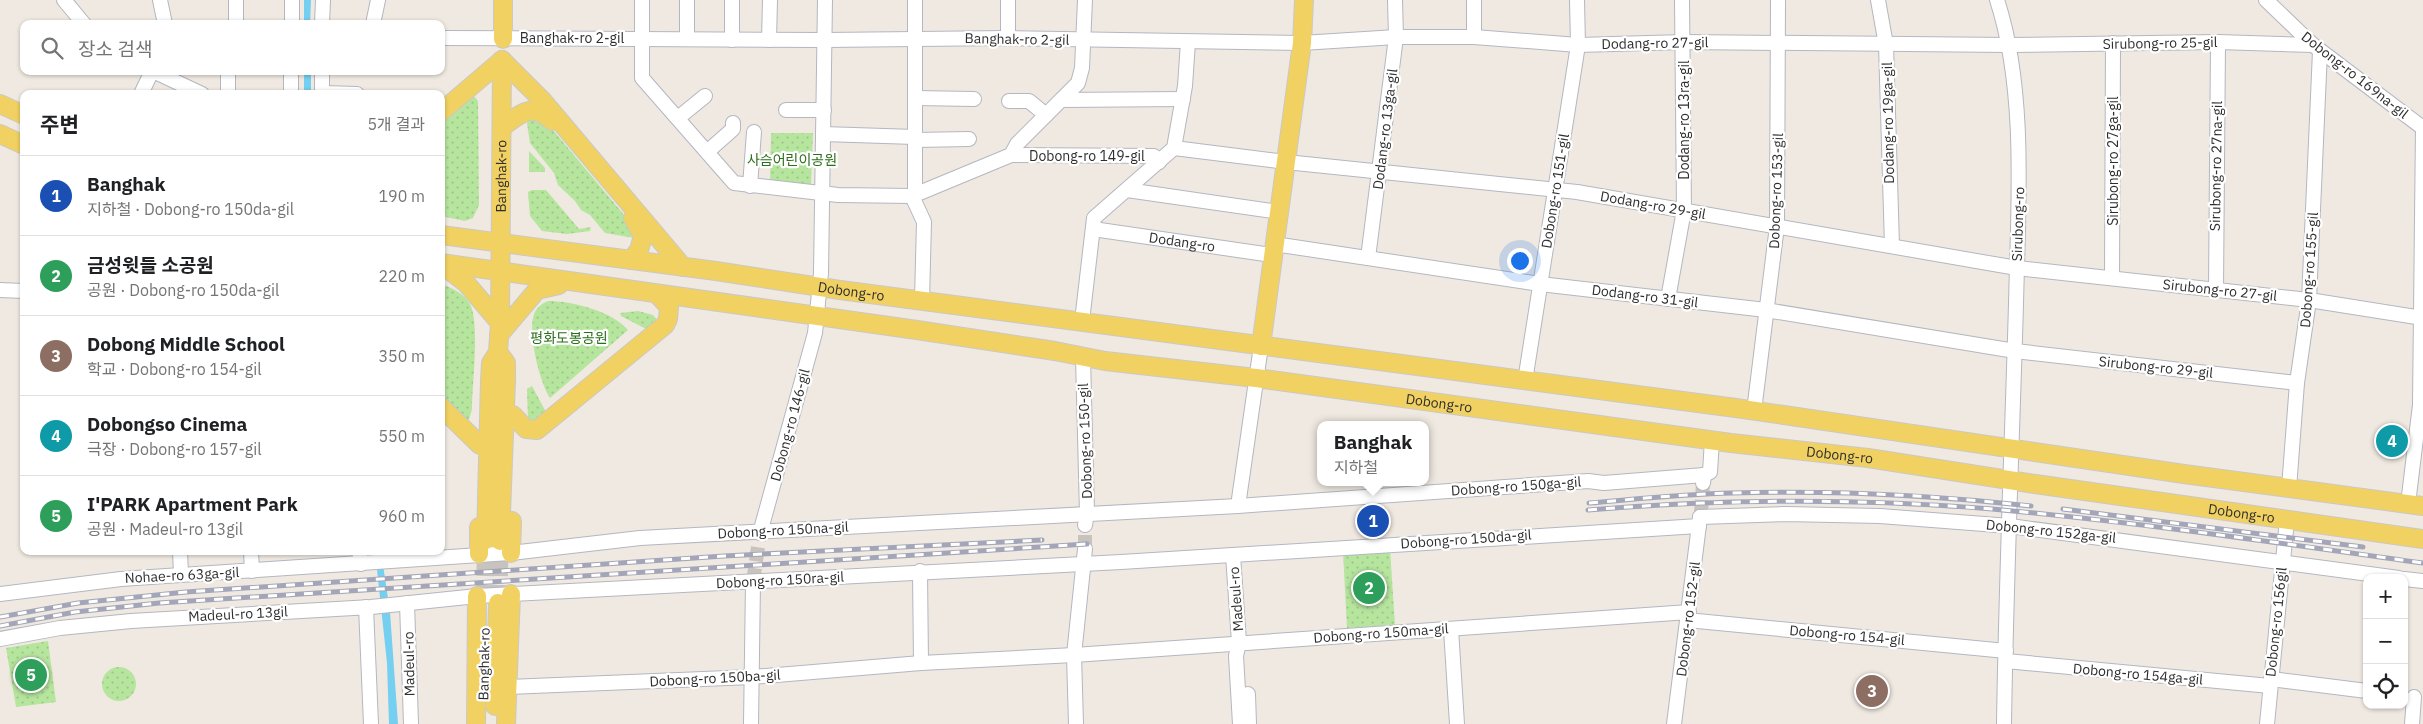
<!DOCTYPE html>
<html lang="ko">
<meta charset="utf-8">
<style>
:root{--surface:#fff;--page:#f6f6f6;--text:#202124;--muted:#757577;--line:#e0e0e0;--accent:#7c3aed}
body{margin:0;font-family:"IBM Plex Sans","Noto Sans KR",sans-serif;background:var(--page);color:var(--text)}
.controls{position:absolute;right:15px;bottom:15px;display:grid;overflow:hidden;border-radius:10px;box-shadow:0 1px 4px #0004}
.controls button{width:45px;height:45px;display:grid;place-items:center;padding:0;border:0;border-bottom:1px solid var(--line);background:var(--surface);color:var(--text);font:25px sans-serif}
.you{position:absolute;left:1519px;top:260px;width:18px;height:18px;margin:-12px;border:4px solid #fff;border-radius:50%;background:#1a73e8;box-shadow:0 0 0 8px #1a73e833}
.badge{display:grid;place-items:center;width:32px;height:32px;border-radius:50%;background:var(--accent);color:#fff;font-size:16px;font-weight:700}
.pin{position:absolute;translate:-50% -50%;border:2px solid #fff;box-shadow:0 1px 5px #0006}
.popup{position:absolute;left:1317px;top:421px;width:112px;height:65px;box-sizing:border-box;display:grid;place-content:center;border-radius:10px;background:var(--surface);filter:drop-shadow(0 1px 4px #0005);font-size:16px;white-space:nowrap;color:var(--muted)}
.popup b{font-size:19px;color:var(--text)}
.popup::after{content:'';position:absolute;left:50%;top:100%;margin-left:-10px;border:10px solid transparent;border-top-color:var(--surface)}
.list{margin:0;padding:0;list-style:none}
h2{display:flex;justify-content:space-between;align-items:center;height:65px;margin:0;padding:0 20px;font-size:21px}
h2 small{font-size:16px;font-weight:400;color:var(--muted)}
.list li{display:grid;grid-template-columns:32px 1fr auto;gap:15px;align-items:center;box-sizing:border-box;height:80px;padding:0 20px;border-top:1px solid var(--line)}
.list b{display:block;font-size:19px;white-space:nowrap}
.list p{margin:0;font-size:16px;white-space:nowrap;color:var(--muted)}
.list em{font-size:16px;font-style:normal;color:var(--muted)}
.icon{flex:none;width:28px;height:28px;fill:none;stroke:currentColor;stroke-width:2;stroke-linecap:round;stroke-linejoin:round}
.map{position:relative;flex:none;width:2423px;height:724px;overflow:hidden}
.search{position:absolute;background:var(--surface);box-shadow:0 1px 4px #0004;left:20px;top:20px;width:425px;height:55px;display:flex;align-items:center;gap:12px;box-sizing:border-box;padding:0 18px;border-radius:10px;color:var(--muted);font-size:19px}
.panel{position:absolute;background:var(--surface);box-shadow:0 1px 4px #0004;left:20px;top:90px;width:425px;height:465px;border-radius:10px}
.map>svg:first-child{display:block}
.grass{fill:url(#grass-dots)}
.water{fill:#75cff0}
.lines{fill:none;stroke-linecap:round;stroke-linejoin:round}
.minor-tunnel{stroke:#c8c4bd;stroke-width:14;stroke-dasharray:14 7;stroke-linecap:butt}
.major-tunnel{stroke:#c8c4bd;stroke-width:18;stroke-dasharray:18 9;stroke-linecap:butt}
.minor-casing{stroke:#b4b7c1;stroke-width:16}
.major-casing{stroke:#c9c9c9;stroke-width:20}
.minor{stroke:#fff;stroke-width:14}
.major{stroke:#f2d163;stroke-width:18}
.rail-casing{stroke:#a3a6b8;stroke-width:5}
.rail{stroke:#fff;stroke-width:3;stroke-dasharray:9;stroke-linecap:butt}
.labels{text-anchor:middle;dominant-baseline:central;stroke-width:4.5;stroke-linejoin:round;paint-order:stroke}
.street-label{font-size:14px;fill:#2e2e2e;stroke:#fff}
.park-label{font-size:14px;fill:#2c6e1b;stroke:#fff}
</style>
<div class="map">
<svg width="2423" height="724" viewBox="0 0 2423 724">
<defs>
<pattern id="grass-dots" width="8" height="8" patternUnits="userSpaceOnUse" patternTransform="scale(1.25)"><rect width="8" height="8" fill="#b6e59e"/><path d="M2 2h.1M6 6h.1" fill="none" stroke="#9dc588" stroke-width="1.8" stroke-linecap="round"/></pattern>
</defs>
<rect width="100%" height="100%" fill="#efe9e1"/>
<path class="grass" d="M 472,97 L 475,97 L 478,101 L 479,205 L 473,218 L 465,221 L 441,216 L 441,124 Z
M 533,115 L 548,124 L 625,216 L 634,238 L 605,233 L 590,215 L 581,210 L 575,201 L 558,185 L 554,173 L 530,143 L 527,123 Z
M 771,133 L 813,133 L 811,184 L 770,184 Z
M 529,151 L 545,168 L 545,172 L 529,172 Z
M 532,190 L 546,190 L 579,229 L 591,227 L 590,231 L 567,234 L 542,231 L 530,216 L 528,192 Z
M 441,284 C 452,288 464,293 470,304 C 480,323 472,385 472,409 L 468,423 L 441,400 Z
M 548,301 C 572,301 612,311 628,330 L 550,398 C 540,383 525,327 536,310 C 539,306 543,303 548,301 Z
M 638,311 L 653,315 L 658,321 L 648,330 L 621,316 L 620,313 Z
M 532,386 L 546,412 L 533,424 L 528,420 L 527,389 Z
M 1390,549 L 1395,625 L 1347,628 L 1343,552 Z
M 48,641 L 56,702 L 16,707 L 6,648 Z
M102 684a17 17 0 1 1 34 0a17 17 0 1 1-34 0Z"/>
<path class="water" d="M 304,0 L 311,0 L 310,24 L 304,24 Z
M 304,71 L 311,71 L 311,94 L 304,94 Z
M 375,551 L 381,551 L 390,612 L 398,724 L 389,724 L 387,663 Z"/>
<g class="lines">
<path class="minor-tunnel" d="M 1701,514 L 1703,483
M 1085,549 L 1085,525
M 753,582 L 760,533"/>
<path class="major-tunnel" d="M 485,603 L 486,540
M 498,603 L 500,541"/>
<defs>
<g id="minor">
<path d="M 64,0 L 84,24"/>
<path d="M 160,0 L 165,24"/>
<path d="M 642,0 L 642,78 L 734,183 L 838,195 L 912,196 L 1011,155 L 1017,144 L 1078,83 L 1082,68 L 1085,0"/>
<path d="M 1474,0 L 1474,37"/>
<path d="M 1878,0 L 1886,45 L 1892,246"/>
<path d="M 1997,0 C 2027,91 2018,209 2016,304 C 2012,444 2006,584 2004,724"/>
<path d="M 2266,0 L 2313,45 L 2423,128"/>
<path d="M 236,24 L 236,0"/>
<path d="M 292,24 L 292,0"/>
<path d="M 322,24 L 323,0"/>
<path d="M 373,24 L 378,0"/>
<path d="M 441,38 L 825,40 L 1008,38 L 1302,43 L 1396,37 L 1474,37 L 1578,45 L 1684,42 L 2008,45 L 2218,42 L 2313,45"/>
<path d="M 1008,38 L 1008,0"/>
<path d="M 687,39 L 687,0"/>
<path d="M 732,40 L 732,0"/>
<path d="M 769,40 L 770,0"/>
<path d="M 153,71 L 202,94"/>
<path d="M 228,71 L 228,92"/>
<path d="M 322,93 L 357,94"/>
<path d="M 141,94 L 152,71"/>
<path d="M 291,94 L 291,71"/>
<path d="M 322,94 L 322,71"/>
<path d="M 916,98 L 974,99"/>
<path d="M 1061,100 L 1183,99"/>
<path d="M 1009,101 L 1029,101 L 1046,115"/>
<path d="M 786,110 L 824,110"/>
<path d="M 678,118 L 705,96"/>
<path d="M 823,134 L 915,137"/>
<path d="M 915,140 L 969,139"/>
<path d="M 1174,148 L 1286,162 L 1577,192 L 2017,268 L 2309,300 L 2423,318"/>
<path d="M 707,152 L 733,129 L 733,123"/>
<path d="M 1011,155 L 1154,156 L 1159,162"/>
<path d="M 750,186 L 754,132"/>
<path d="M 1127,190 L 1279,212"/>
<path d="M 915,195 L 915,0"/>
<path d="M 912,196 L 924,222 L 922,300"/>
<path id="s1" d="M 1093,229 L 1272,255"/>
<path d="M 1274,244 L 1540,284 L 1766,310 L 2015,351 L 2297,383"/>
<path d="M 1368,258 L 1396,37 L 1395,0"/>
<path d="M 2112,278 L 2113,43"/>
<path d="M 0,290 L 24,291"/>
<path d="M 2216,290 L 2218,42"/>
<path d="M 1668,299 L 1684,210 L 1682,0"/>
<path d="M 1082,321 L 1094,218 L 1174,148 L 1185,86 L 1188,42"/>
<path d="M 1083,357 L 1087,513 L 1085,525"/>
<path d="M 1525,381 L 1578,45 L 1577,0"/>
<path d="M 1754,411 L 1777,226 L 1778,0"/>
<path d="M 1703,483 L 1704,475 L 1710,472 L 1712,440"/>
<path d="M 2289,488 L 2297,383 L 2309,300 L 2320,51"/>
<path d="M 2408,504 L 2420,405 L 2423,127"/>
<path d="M 1238,506 L 1261,346"/>
<path d="M 1700,517 L 1785,514 L 1880,516 L 2010,526 L 2399,578"/>
<path d="M 760,533 L 815,333 L 821,273 L 825,0"/>
<path d="M 180,551 L 181,574"/>
<path d="M 251,551 L 252,571"/>
<path d="M 359,551 L 361,564"/>
<path d="M 1233,555 L 1239,642 L 1236,656 L 1240,724"/>
<path d="M 920,571 L 921,663"/>
<path d="M 2404,579 L 2423,581"/>
<path d="M 0,594 L 121,579 L 511,553 L 640,538 L 1238,506 L 1588,481 L 1604,483 L 1704,475"/>
<path d="M 407,603 L 411,724"/>
<path d="M 366,607 L 371,724"/>
<path d="M 1687,620 L 2006,651"/>
<path d="M 1451,629 L 1457,724"/>
<path d="M 0,639 L 60,628 L 131,621 L 371,607 L 477,596 L 1121,562 L 1699,526"/>
<path d="M 2006,661 L 2270,686"/>
<path d="M 2271,679 L 2367,691"/>
<path d="M 508,687 L 752,677 L 921,663 L 1074,655 L 1689,612"/>
<path d="M 1248,694 L 1249,724"/>
<path d="M 751,724 L 753,582"/>
<path d="M 1076,724 L 1074,655 L 1085,549"/>
<path d="M 1674,724 L 1700,517"/>
<path d="M 2267,724 L 2287,520"/>
<path d="M 2412,724 L 2414,697"/>
</g>
<g id="major">
<path d="M 503,39 L 503,0"/>
<path d="M 502,60 L 542,100 L 683,267"/>
<path d="M 0,104 L 24,115"/>
<path d="M 441,112 L 502,60"/>
<path d="M 502,127 C 521,114 532,101 552,121"/>
<path d="M 0,134 L 24,145"/>
<path id="s2" d="M 441,235 L 716,271 L 840,290 L 1736,408 L 2184,474 L 2423,506"/>
<path d="M 631,260 L 639,250 L 643,236 L 633,218"/>
<path id="s3" d="M 441,263 L 917,330 L 1055,351 L 1105,361 L 1256,378 L 1731,443 L 1868,458 L 2035,484 L 2423,539"/>
<path d="M 441,264 L 466,283 L 500,323"/>
<path d="M 499,335 L 537,290 L 559,285"/>
<path d="M 1261,346 L 1302,43 L 1304,0"/>
<path d="M 498,352 L 506,363 L 506,380 L 500,541"/>
<path d="M 441,407 L 480,445"/>
<path d="M 513,415 L 526,429 L 537,430 L 665,325 L 668,319 L 669,307 L 658,295"/>
<path id="s4" d="M 486,540 L 490,380 L 491,363 L 498,352 L 500,323 L 502,60"/>
<path d="M 511,553 L 512,521"/>
<path d="M 479,554 L 479,527"/>
<path d="M 495,706 L 498,603"/>
<path d="M 476,724 L 477,596"/>
<path d="M 506,724 L 511,594"/>
</g>
</defs>
<use href="#minor" class="minor-casing"/>
<use href="#major" class="major-casing"/>
<use href="#minor" class="minor"/>
<use href="#major" class="major"/>
<defs>
<path id="rail" d="M 1589,503 C 1637,499 1684,494 1732,493 C 1831,490 1932,495 2031,506
M 2063,509 L 2363,547
M 1588,510 C 1722,499 1858,498 1992,509 C 2136,522 2280,543 2423,563
M 0,617 L 78,603 L 186,592 L 724,556 L 1042,540
M 0,626 L 75,612 L 159,603 L 1087,544"/>
</defs>
<use href="#rail" class="rail-casing"/>
<use href="#rail" class="rail"/>
</g>
<g class="labels">
<g class="street-label">
<text x="572" y="38">Banghak-ro 2-gil</text>
<text transform="translate(1017 39) rotate(1)">Banghak-ro 2-gil</text>
<text transform="translate(1655 43) rotate(-1)">Dodang-ro 27-gil</text>
<text transform="translate(2160 43) rotate(-1)">Sirubong-ro 25-gil</text>
<text transform="translate(2355 75) rotate(38)">Dobong-ro 169na-gil</text>
<text transform="translate(1684 120) rotate(-90)">Dodang-ro 13ra-gil</text>
<text transform="translate(1888 123) rotate(-91)">Dodang-ro 19ga-gil</text>
<text transform="translate(1385 129) rotate(-83)">Dodang-ro 13ga-gil</text>
<text x="1087" y="156">Dobong-ro 149-gil</text>
<text transform="translate(2113 161) rotate(-90)">Sirubong-ro 27ga-gil</text>
<text transform="translate(2216 166) rotate(-89)">Sirubong-ro 27na-gil</text>
<text stroke="none"><textPath href="#s4" startOffset="366">Banghak-ro</textPath></text>
<text transform="translate(1555 191) rotate(-81)">Dobong-ro 151-gil</text>
<text transform="translate(1776 191) rotate(-88)">Dobong-ro 153-gil</text>
<text transform="translate(1653 205) rotate(10)">Dodang-ro 29-gil</text>
<text transform="translate(2018 224) rotate(-88)">Sirubong-ro</text>
<text stroke="none"><textPath href="#s1" startOffset="90">Dodang-ro</textPath></text>
<text transform="translate(2309 270) rotate(-86)">Dobong-ro 155-gil</text>
<text transform="translate(2220 290) rotate(6)">Sirubong-ro 27-gil</text>
<text stroke="none"><textPath href="#s2" startOffset="414">Dobong-ro</textPath></text>
<text transform="translate(1645 296) rotate(7)">Dodang-ro 31-gil</text>
<text transform="translate(2156 367) rotate(6)">Sirubong-ro 29-gil</text>
<text stroke="none"><textPath href="#s3" startOffset="1008">Dobong-ro</textPath></text>
<text transform="translate(790 425) rotate(-75)">Dobong-ro 146-gil</text>
<text transform="translate(1085 441) rotate(-92)">Dobong-ro 150-gil</text>
<text stroke="none"><textPath href="#s3" startOffset="1412">Dobong-ro</textPath></text>
<text transform="translate(1516 486) rotate(-4)">Dobong-ro 150ga-gil</text>
<text stroke="none"><textPath href="#s3" startOffset="1818">Dobong-ro</textPath></text>
<text transform="translate(783 530) rotate(-3)">Dobong-ro 150na-gil</text>
<text transform="translate(2051 531) rotate(6)">Dobong-ro 152ga-gil</text>
<text transform="translate(1466 539) rotate(-4)">Dobong-ro 150da-gil</text>
<text transform="translate(182 575) rotate(-3)">Nohae-ro 63ga-gil</text>
<text transform="translate(780 580) rotate(-3)">Dobong-ro 150ra-gil</text>
<text transform="translate(1236 599) rotate(-94)">Madeul-ro</text>
<text transform="translate(238 614) rotate(-3)">Madeul-ro 13gil</text>
<text transform="translate(1688 619) rotate(-83)">Dobong-ro 152-gil</text>
<text transform="translate(2276 622) rotate(-84)">Dobong-ro 156gil</text>
<text transform="translate(1381 633) rotate(-4)">Dobong-ro 150ma-gil</text>
<text transform="translate(1847 635) rotate(5)">Dobong-ro 154-gil</text>
<text transform="translate(409 664) rotate(-91)">Madeul-ro</text>
<text transform="translate(484 664) rotate(-89)">Banghak-ro</text>
<text transform="translate(2138 674) rotate(5)">Dobong-ro 154ga-gil</text>
<text transform="translate(715 678) rotate(-3)">Dobong-ro 150ba-gil</text>
</g>
<g class="park-label">
<text x="792" y="160">사슴어린이공원</text>
<text x="569" y="338">평화도봉공원</text>
</g>
</g>
</svg>
<div class="controls">
<button>+</button>
<button>−</button>
<button><svg class="icon" aria-label="locate" viewBox="0 0 24 24"><circle cx="12" cy="12" r="6"/><path d="M12 2v4M12 18v4M2 12h4M18 12h4"/></svg></button>
</div>
<div class="you"></div>
<div class="pin badge" style="left:1373px;top:521px;background:#1a4fb4">1</div>
<div class="popup"><b>Banghak</b>지하철</div>
<div class="pin badge" style="left:1369px;top:588px;background:#2e9e5b">2</div>
<div class="pin badge" style="left:1872px;top:691px;background:#8d6e63">3</div>
<div class="pin badge" style="left:2392px;top:441px;background:#0f9aa8">4</div>
<div class="pin badge" style="left:31px;top:675px;background:#2e9e5b">5</div>
<div class="search"><svg class="icon" aria-label="search" viewBox="0 0 24 24"><circle cx="10" cy="10" r="6"/><path d="M15 15l6 6"/></svg>장소 검색</div>
<section class="panel">
<h2>주변<small>5개 결과</small></h2>
<ul class="list">
<li><span class="badge" style="background:#1a4fb4">1</span><div><b>Banghak</b><p>지하철 · Dobong-ro 150da-gil</p></div><em>190 m</em></li>
<li><span class="badge" style="background:#2e9e5b">2</span><div><b>금성윗들 소공원</b><p>공원 · Dobong-ro 150da-gil</p></div><em>220 m</em></li>
<li><span class="badge" style="background:#8d6e63">3</span><div><b>Dobong Middle School</b><p>학교 · Dobong-ro 154-gil</p></div><em>350 m</em></li>
<li><span class="badge" style="background:#0f9aa8">4</span><div><b>Dobongso Cinema</b><p>극장 · Dobong-ro 157-gil</p></div><em>550 m</em></li>
<li><span class="badge" style="background:#2e9e5b">5</span><div><b>I'PARK Apartment Park</b><p>공원 · Madeul-ro 13gil</p></div><em>960 m</em></li>
</ul>
</section>
</div>
